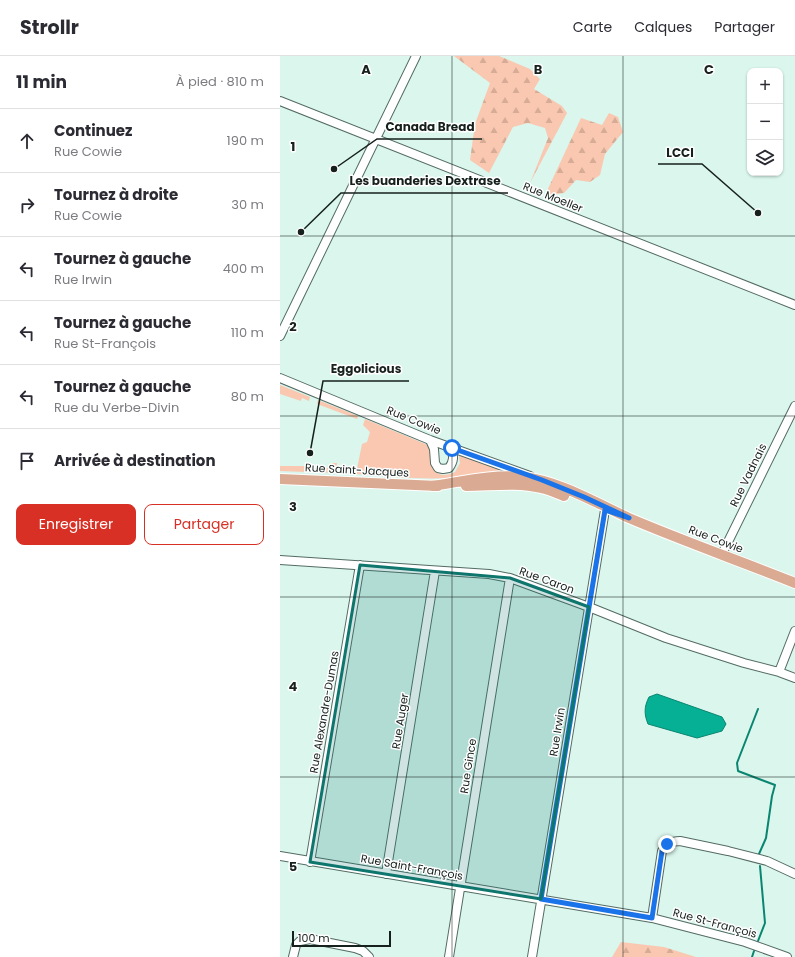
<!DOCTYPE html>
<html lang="fr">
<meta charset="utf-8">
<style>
:root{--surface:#fff;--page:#f7f7f7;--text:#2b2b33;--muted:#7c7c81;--line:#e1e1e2;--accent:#d93025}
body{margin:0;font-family:Poppins,sans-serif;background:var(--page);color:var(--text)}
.controls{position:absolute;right:12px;top:12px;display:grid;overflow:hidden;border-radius:8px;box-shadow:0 1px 3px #0004}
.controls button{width:36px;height:36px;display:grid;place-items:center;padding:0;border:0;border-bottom:1px solid var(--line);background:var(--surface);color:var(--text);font:20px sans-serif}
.scale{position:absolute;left:12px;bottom:10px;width:99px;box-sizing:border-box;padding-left:4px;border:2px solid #16201d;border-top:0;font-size:11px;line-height:14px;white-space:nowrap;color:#16201d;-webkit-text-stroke:3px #fff;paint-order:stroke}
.stop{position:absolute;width:12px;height:12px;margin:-9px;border:3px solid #1a73e8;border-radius:50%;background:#fff}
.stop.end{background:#1a73e8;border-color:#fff;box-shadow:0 1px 4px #0008}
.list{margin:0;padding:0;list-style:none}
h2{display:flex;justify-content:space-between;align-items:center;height:52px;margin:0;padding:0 16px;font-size:17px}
h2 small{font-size:13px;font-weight:400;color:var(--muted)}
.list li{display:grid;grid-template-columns:26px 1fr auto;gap:12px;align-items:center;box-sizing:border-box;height:64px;padding:0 16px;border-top:1px solid var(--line)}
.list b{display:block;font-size:15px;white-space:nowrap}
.list p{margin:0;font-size:13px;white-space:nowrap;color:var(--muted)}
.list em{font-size:13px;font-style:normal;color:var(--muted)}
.actions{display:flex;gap:8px;padding:12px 16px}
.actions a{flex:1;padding:9px 0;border:1px solid var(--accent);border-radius:8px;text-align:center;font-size:14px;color:var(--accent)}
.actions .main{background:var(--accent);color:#fff}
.icon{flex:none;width:22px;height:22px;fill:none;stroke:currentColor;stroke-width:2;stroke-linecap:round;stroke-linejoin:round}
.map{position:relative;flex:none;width:515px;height:901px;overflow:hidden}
header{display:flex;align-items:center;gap:24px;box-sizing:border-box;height:56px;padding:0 20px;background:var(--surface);border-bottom:1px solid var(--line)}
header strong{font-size:19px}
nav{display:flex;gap:22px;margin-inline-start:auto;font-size:14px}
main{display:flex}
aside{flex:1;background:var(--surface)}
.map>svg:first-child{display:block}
.grass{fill:#fac8b0}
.forest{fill:url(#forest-firs)}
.water{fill:#05b094;stroke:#0a8570}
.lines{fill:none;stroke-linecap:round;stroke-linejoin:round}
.stream{stroke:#0a8570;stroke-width:2}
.minor-casing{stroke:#536b64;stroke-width:10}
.major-casing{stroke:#fff;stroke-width:12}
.minor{stroke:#fff;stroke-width:8}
.major{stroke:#daab92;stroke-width:10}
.route{stroke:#1a73e8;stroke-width:5}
.marked{fill:#0f766e;fill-opacity:0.2;stroke:#0f766e;stroke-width:3;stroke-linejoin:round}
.grid{fill:none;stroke:#16201d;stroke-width:1;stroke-opacity:0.55}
.labels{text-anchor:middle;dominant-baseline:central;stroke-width:3;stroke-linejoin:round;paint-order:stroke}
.street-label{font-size:11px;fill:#16201d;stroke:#fff}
.grid-label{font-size:13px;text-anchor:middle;font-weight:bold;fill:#16201d;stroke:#fff;stroke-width:3;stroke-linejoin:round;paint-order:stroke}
.leader{fill:none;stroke:#16201d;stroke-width:1.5}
.callout-dot{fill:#16201d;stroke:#fff;stroke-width:1.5}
.callout-label{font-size:12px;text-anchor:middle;font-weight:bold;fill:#16201d;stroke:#fff;stroke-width:3;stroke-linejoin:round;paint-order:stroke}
</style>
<header>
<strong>Strollr</strong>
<nav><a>Carte</a><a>Calques</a><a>Partager</a></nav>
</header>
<main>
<aside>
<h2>11 min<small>À pied · 810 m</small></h2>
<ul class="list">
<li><svg class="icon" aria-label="ahead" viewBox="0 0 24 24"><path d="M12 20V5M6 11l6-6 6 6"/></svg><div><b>Continuez</b><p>Rue Cowie</p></div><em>190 m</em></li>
<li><svg class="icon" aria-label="right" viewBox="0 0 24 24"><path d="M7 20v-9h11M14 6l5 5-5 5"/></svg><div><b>Tournez à droite</b><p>Rue Cowie</p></div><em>30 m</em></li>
<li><svg class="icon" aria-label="left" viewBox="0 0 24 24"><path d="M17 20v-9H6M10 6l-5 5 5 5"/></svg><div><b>Tournez à gauche</b><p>Rue Irwin</p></div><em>400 m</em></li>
<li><svg class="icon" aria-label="left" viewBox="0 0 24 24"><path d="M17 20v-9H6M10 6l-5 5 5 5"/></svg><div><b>Tournez à gauche</b><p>Rue St-François</p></div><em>110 m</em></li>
<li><svg class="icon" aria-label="left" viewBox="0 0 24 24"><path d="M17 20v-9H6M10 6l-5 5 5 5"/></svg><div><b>Tournez à gauche</b><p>Rue du Verbe-Divin</p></div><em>80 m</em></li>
<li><svg class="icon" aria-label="arrive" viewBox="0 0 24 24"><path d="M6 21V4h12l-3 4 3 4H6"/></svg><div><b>Arrivée à destination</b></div></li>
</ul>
<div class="actions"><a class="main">Enregistrer</a><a>Partager</a></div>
</aside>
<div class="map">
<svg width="515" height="901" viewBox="0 0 515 901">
<defs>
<pattern id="forest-firs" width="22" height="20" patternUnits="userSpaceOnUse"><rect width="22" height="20" fill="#fac8b0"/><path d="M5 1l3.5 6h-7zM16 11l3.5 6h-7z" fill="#d6ac97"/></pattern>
</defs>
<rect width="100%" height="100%" fill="#daf6ed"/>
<path class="grass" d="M 0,329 L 30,341 L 29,345 L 22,342 L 21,345 L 0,338 Z
M 38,344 L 78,360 L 77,363 L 37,348 Z
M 85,363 L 148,389 C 155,399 145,415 163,419 C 167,419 171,418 175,416 L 180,407 L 179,400 L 182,398 L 218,412 L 219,413 L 219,415 C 212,418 204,418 197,419 C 157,426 117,421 76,418 L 82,388 L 87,386 L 90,376 L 83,369 Z
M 52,407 L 57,407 L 56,417 L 34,416 L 34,412 L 51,412 Z
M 0,410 L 27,410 L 26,416 L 0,415 Z"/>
<path class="forest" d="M 174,0 L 219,0 L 250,13 L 260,23 L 254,33 L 282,50 L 287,57 L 250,127 L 268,82 L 265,72 L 248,67 L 233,71 L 209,117 L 190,104 L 195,68 L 210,27 Z
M 329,57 L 338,61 L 343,76 L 325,98 L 320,119 L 310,126 L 296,124 L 284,137 L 271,139 L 266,137 L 301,62 L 322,69 Z
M 341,886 L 384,891 L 416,901 L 332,901 Z"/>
<path class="water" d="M 377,638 L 442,661 L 446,668 L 442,675 L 417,682 L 368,668 C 364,658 364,651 369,641 Z"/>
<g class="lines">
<path class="stream" d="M 478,653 L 457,707 L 458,715 L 495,729 L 492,740 L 486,782 L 479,798
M 478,885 L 485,867 L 480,810
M 472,901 L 474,895"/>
<defs>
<path id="minor" d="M 0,45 L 515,249
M 0,280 L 136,0
M 0,322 L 150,384 L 250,420
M 150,384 L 154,393 L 155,407 L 158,412 L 163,413 L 169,412 C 174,405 174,400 171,392
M 442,498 L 515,350
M 0,504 L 209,518 L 230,522 L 309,551 L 386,582 L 464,607 L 499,616 L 515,622
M 499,616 L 515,575
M 0,800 L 372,862 L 465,886 L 507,901
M 30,806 L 80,509
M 106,818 L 155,515
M 372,862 L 382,795 C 388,788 391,785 400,785 L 448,795 L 487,805 L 515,818
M 13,901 L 16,889 L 20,885 L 30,883 L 75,892 L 83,895 L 89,901
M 169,901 L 230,522
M 252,901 L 325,454"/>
<path id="major" d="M 0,423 L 158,430
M 152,430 C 181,426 212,418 242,421 C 277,424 316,447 349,462 C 403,485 460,505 515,527
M 186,430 C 211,430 236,426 261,432 C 268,433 276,437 284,440"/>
</defs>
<use href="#minor" class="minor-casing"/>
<use href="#major" class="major-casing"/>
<use href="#minor" class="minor"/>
<use href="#major" class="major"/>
</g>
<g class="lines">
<path class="route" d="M 172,392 L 262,424 L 304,441 L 349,462 L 325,454 L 261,843 L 372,862 L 382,795 L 387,788"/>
</g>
<path class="marked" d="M 80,509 L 230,522 L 309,551 L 261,843 L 30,806 Z"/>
<path class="grid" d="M 172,0 L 172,901M 343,0 L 343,901M 0,180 L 515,180M 0,360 L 515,360M 0,541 L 515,541M 0,721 L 515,721"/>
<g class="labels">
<g class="street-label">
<text transform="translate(273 141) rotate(22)">Rue Moeller</text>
<text transform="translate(134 364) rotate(22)">Rue Cowie</text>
<text transform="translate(77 414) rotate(3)">Rue Saint-Jacques</text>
<text transform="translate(468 419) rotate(-64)">Rue Vadnais</text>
<text transform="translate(436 483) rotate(21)">Rue Cowie</text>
<text transform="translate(267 524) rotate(20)">Rue Caron</text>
<text transform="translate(44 656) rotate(-80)">Rue Alexandre-Dumas</text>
<text transform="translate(120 665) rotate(-81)">Rue Auger</text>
<text transform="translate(277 676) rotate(-81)">Rue Irwin</text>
<text transform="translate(188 710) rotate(-81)">Rue Gince</text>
<text transform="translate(132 811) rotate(10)">Rue Saint-François</text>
<text transform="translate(435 867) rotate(15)">Rue St-François</text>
</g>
</g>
<g class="grid-label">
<text x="86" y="18">A</text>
<text x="258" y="18">B</text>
<text x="429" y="18">C</text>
<text x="13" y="95">1</text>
<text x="13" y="275">2</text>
<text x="13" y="455">3</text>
<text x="13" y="635">4</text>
<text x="13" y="815">5</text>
</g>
<path class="leader" d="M54 113L97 83H202M478 157L422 108H378M21 176L61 137H228M30 397L43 325H129"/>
<g class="callout-dot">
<circle cx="54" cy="113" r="4"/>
<circle cx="478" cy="157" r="4"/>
<circle cx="21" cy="176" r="4"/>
<circle cx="30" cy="397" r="4"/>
</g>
<g class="callout-label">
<text x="150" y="75">Canada Bread</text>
<text x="400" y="101">LCCI</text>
<text x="145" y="129">Les buanderies Dextrase</text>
<text x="86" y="317">Eggolicious</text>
</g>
</svg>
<div class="controls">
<button>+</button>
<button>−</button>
<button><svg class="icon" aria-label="layers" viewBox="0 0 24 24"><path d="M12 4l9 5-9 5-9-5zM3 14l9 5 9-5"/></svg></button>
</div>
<div class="scale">100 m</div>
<div class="stop" style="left:172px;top:392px"></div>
<div class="stop end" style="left:387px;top:788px"></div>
</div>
</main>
